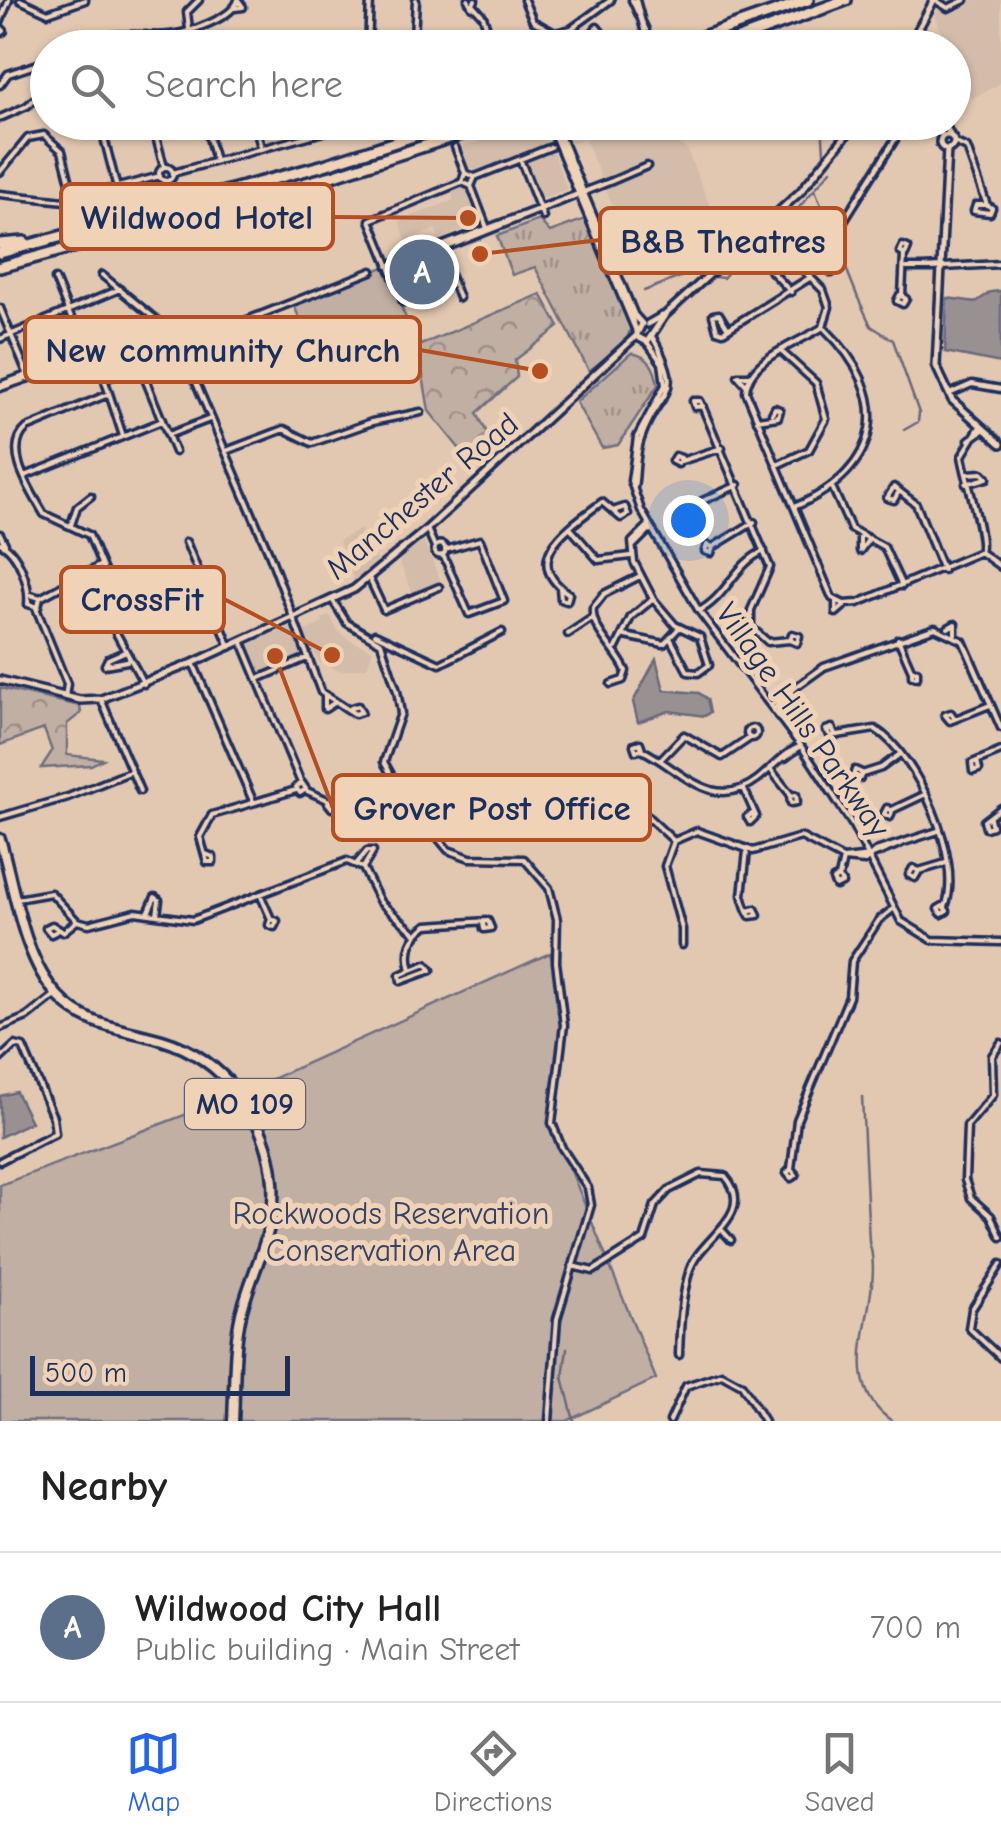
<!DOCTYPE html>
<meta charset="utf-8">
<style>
:root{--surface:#fff;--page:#f2f2f2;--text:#222;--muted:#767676;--line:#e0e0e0;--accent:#2563eb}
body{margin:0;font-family:"Comic Neue",sans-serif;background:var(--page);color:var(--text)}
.scale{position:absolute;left:30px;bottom:25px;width:260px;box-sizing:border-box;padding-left:10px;border:5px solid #1b2f5e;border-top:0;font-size:28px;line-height:35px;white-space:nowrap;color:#1b2f5e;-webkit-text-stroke:8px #f0d2b6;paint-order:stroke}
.you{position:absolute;left:688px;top:520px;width:35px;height:35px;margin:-25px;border:8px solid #fff;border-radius:50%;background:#1a73e8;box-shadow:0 0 0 15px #1a73e833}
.badge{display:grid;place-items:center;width:65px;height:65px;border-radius:50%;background:var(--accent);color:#fff;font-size:32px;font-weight:700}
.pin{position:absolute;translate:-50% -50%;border:5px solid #fff;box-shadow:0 2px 10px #0006}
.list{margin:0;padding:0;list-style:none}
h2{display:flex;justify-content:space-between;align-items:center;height:130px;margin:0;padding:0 40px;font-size:42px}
h2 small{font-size:32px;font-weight:400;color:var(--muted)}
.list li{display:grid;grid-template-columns:65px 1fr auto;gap:30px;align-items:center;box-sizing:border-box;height:150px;padding:0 40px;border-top:2px solid var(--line)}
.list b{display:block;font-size:38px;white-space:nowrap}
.list p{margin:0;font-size:32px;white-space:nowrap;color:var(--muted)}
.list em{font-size:32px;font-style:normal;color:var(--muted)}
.icon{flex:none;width:55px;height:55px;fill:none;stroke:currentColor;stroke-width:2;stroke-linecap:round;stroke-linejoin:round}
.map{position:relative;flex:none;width:1001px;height:1421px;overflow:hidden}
.search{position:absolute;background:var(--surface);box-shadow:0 2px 8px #0004;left:30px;right:30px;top:30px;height:110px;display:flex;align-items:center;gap:25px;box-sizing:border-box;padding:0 35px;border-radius:55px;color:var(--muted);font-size:38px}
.sheet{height:280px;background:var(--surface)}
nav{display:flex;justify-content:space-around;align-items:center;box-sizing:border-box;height:140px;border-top:2px solid var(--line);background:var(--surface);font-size:28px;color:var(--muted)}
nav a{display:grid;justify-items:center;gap:5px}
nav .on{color:var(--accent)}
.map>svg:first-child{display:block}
.built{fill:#d3bcaa}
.grass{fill:url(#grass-tufts);stroke:#6e6f80;stroke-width:2.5}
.forest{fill:url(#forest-crowns);stroke:#6e6f80;stroke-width:2.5}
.green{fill:#c2afa3;stroke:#6e6f80;stroke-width:2.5}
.water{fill:#999092;stroke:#67697d;stroke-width:2.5}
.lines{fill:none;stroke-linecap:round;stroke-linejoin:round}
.stream{stroke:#67697d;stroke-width:2.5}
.minor-casing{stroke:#1b2f5e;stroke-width:11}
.tertiary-casing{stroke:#1b2f5e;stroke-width:12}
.primary-casing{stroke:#1b2f5e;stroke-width:15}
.trunk-casing{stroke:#1b2f5e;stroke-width:16}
.minor{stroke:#f0d2b6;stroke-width:4}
.tertiary{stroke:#f0d2b6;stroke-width:5}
.primary{stroke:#f0d2b6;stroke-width:8}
.trunk{stroke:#f0d2b6;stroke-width:9}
.labels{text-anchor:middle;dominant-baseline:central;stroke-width:10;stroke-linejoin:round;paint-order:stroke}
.shield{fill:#f0d2b6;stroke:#5b6078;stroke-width:2.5}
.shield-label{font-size:30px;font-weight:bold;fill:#1b2f5e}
.street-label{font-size:32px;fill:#1b2f5e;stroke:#f0d2b6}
.park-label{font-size:32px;fill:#344268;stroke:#f0d2b6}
.leader{fill:none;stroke:#b54e20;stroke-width:4}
.callout-dot{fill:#b54e20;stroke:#f0d2b6;stroke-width:4}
.callout{fill:#f0d2b6;stroke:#b54e20;stroke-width:4}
.callout-label{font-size:35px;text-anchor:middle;font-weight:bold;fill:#1b2f5e}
</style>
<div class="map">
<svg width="1001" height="1421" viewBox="0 0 1001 1421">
<defs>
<pattern id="grass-tufts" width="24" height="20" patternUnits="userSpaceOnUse" patternTransform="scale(2.5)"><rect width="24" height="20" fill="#c2afa3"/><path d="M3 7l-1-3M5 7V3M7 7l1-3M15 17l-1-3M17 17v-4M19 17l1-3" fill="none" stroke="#9d8f88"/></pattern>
<pattern id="forest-crowns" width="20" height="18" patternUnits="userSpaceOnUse" patternTransform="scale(2.5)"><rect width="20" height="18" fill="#c2afa3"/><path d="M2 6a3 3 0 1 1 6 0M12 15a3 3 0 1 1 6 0" fill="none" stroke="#9d8f88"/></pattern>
</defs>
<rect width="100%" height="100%" fill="#e3c8b1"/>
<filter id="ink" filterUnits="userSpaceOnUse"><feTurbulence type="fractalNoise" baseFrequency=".01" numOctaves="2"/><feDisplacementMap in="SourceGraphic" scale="20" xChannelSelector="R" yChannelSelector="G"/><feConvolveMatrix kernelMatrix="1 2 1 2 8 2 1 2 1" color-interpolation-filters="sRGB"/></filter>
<g filter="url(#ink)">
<path class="built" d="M 943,0 L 1001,0 L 1001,83 L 971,99 L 954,59 L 954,48 L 948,47 L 935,16 Z
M 662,123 L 667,134 L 687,150 L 710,206 L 711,229 L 617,263 L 604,234 L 621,226 L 585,139 L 569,144 L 562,124 Z
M 532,127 L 544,133 L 549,145 L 477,170 L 467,166 L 462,146 Z
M 553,152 L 567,189 L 540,199 L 525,163 Z
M 459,186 L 468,190 L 480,223 L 440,239 L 435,229 L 406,240 L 399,221 L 454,200 L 450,190 Z
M 361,529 L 378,563 L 354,581 L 339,541 Z
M 423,540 L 441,582 L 413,594 L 399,561 Z
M 330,615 L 337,630 L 349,640 L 373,650 L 367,667 L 340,671 L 319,662 L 313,650 L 260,673 L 248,645 L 289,626 L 294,636 L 323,623 L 322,619 Z"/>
<path class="grass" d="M 585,219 L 631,327 L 626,342 L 589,371 L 535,267 L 512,275 L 497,236 L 539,220 L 550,232 Z
M 631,353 C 650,356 655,368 658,385 L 618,445 L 602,448 L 576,402 Z"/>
<path class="forest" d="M 541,294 L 559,327 L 515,360 L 517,377 L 477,413 L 489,437 L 467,458 L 429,411 L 418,346 Z
M 0,688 L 80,706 L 81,713 L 67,724 L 67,755 L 103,759 L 91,765 L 41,768 L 52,751 L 44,729 L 0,745 Z"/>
<path class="green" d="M 384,267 L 411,330 L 319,366 L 293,303 Z
M 550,953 L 560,988 L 562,1053 L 549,1117 L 656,1379 L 567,1421 L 0,1421 L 0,1185 L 232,1097 Z"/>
<path class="water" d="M 1001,291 L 1001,363 L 945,352 L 947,298 L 976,302 L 991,292 Z
M 656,659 L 664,690 L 699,693 L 707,699 L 710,712 L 705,716 L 669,711 L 638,722 L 633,702 Z
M 16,1092 L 31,1122 L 0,1137 L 0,1096 Z"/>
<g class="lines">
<path class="stream" d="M 763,0 L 764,1
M 784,45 L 785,48
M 822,122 L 824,153
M 815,190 L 858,298 L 871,326 L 893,340 L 919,413 L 918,422 L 904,430
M 778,232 L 831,170
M 715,277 L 723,278 L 737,262 L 766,243
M 644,291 L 693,272 L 706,272
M 862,1097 L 869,1242 C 888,1299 828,1378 892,1421
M 567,1348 L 563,1377 L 574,1421"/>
<defs>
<path id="minor" d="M 20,0 L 48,13 L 85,0
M 468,0 L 472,7 L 475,0
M 524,0 L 533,21 L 555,33 L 571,29 L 611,0
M 632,0 L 646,30
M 636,0 L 649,48
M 935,0 L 948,8 L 965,0
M 474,6 L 483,16 L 493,48
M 235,8 L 243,7 L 238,0
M 0,22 L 9,0
M 0,27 L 4,31 L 0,34
M 597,27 L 601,32 L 596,36 L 593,32 Z
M 189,29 L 187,12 L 199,0
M 86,48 C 111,25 140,39 170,35 C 188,33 233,18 238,0
M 144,48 L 146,35
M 278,48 L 282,44 L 287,48
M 368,48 L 370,0
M 407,48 L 414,37 L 416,0
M 0,85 L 8,74 L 41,63 L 48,67
M 0,118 L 27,106 L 48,86
M 100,122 L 117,188
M 152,122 L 164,167
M 205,122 L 215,161
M 254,122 L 261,147
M 360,122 L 366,128 L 373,122
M 954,142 L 967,148 L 987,205 L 976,205 L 974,211 L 990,213 L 992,208 L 987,205
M 455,147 L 465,173 L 462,182 L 471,186 L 475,177 L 465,173
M 520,159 L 543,217
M159 174a7 7 0 1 1 14 0a7 7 0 1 1-14 0Z
M 0,172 L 28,138 L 44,135 L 62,151 L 74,199
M 173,173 L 360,122
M 475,177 L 551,147
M 612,181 L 647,166
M 471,186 L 487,228
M 0,194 L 65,201 L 160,176
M 846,214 L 841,216 L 843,222 L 906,122
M 762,229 L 823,290 L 829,307 L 823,327 C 797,344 748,358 746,392 L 832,598 L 844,604 L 858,603 L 980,552 C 986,539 965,477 962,456 L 979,428
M 903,246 L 908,248 L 905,255 L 900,252 Z
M 781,249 L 797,239 L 832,273
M 441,251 L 459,298
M 760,259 L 791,292
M 388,266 L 612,181 L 390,270
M 907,268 L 937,268
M 922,268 L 1001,264
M 102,275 L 176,336 L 269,553 L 321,692 L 355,714 L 361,712 L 358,706 L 351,708
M 55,279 L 83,347 L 99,363 L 123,436
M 428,288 L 437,295 L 431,302 L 403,302 L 402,298 Z
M 900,295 L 906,299 L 903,304 L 897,301 Z
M 902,295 L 904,255
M 402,298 L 370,220 L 462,182
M 0,308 L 27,373
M 727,327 L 719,314 L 713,315 L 717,330 L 723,332 L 811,277
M 0,339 L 120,289
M 647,342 L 662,363 L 665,385 L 637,437 L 631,481 L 641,510 L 699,611 L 801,746 L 852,824 L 901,921 L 932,940 L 1001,942
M 181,346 L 372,271
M 141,369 L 175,452
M 0,385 L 52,366 L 110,374 L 181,347
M 746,385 L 738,376 L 749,376
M 0,388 L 52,370 L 111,377 L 181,347
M 949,394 L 972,384 L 1001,389
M 106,395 L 27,428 C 2,449 31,491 44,514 L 89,535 L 117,602 L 115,631 L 144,684
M 703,406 L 695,407 L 693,401 L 700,401 L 770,567 L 751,610 L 751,627 L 768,642 L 790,640
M 757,420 L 778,417 L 780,410 L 775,408 L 772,414
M 168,435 L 210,419
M 969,440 L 983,430
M 226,451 L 284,429 L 312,443 L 372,422 L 421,412
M 675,456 L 681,458 L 678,464 L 672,461 Z
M 681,461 L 722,448
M 777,465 L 809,450 L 826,419 L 816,383 L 783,353
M 25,476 L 162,421
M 966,484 L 987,478 L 982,473 L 967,474
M 634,488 C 637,471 635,455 641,439 C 658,387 687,400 653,338
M 833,489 L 851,529 L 884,547 L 902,586
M 898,493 L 894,500 L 887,498 L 894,487 L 916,504 L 943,570
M 685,503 L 691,506 L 688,512 L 682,509 Z
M 691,506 L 738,485
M 794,507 C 884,469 894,396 825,329
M 71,525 L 77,507 L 91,496
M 648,526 L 632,542 L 634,562 L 653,599 L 675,625 L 700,637 L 709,665 L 698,673 L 688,672 L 671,640
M 427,529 L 435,547
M 571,529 L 598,560 L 631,556
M 0,534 L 5,544
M 860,538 L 860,551 L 868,540
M 186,542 L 230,647
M 0,543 C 19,552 30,586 28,604 L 38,607 L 40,598 L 31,595
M434.5 550a5.5 5.5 0 1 1 11 0a5.5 5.5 0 1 1-11 0Z
M 634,545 L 651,528
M 707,545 L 713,547 L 711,553 L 705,551 Z
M 713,547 L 754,522
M 980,552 L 1001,567
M 443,555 L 469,614 L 504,601 L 480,540 L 445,550
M 369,578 L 384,610 L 439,587
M 560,588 L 561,599 L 567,601 L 569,594 C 518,559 569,527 602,502 L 621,518 L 628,514 L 625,507 L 613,511
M 40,598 L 101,565
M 333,601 L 347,623 L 381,643 L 397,691 L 401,713 L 384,762 L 402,794 L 448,850 L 470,858 L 524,859 L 549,888 L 557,919 L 556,962 L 564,1025 L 552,1123 L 562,1148 L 588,1188 L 591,1205 L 557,1319 L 549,1421
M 836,601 L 836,613 L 844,606
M 36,608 L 67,684 L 65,697
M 699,611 C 728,596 734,564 764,551
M 97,622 L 91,618 L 87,624 L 92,627 L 97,622 L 114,622
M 948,628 L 955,624 L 955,634
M 375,634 L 440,664 L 502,632
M 568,634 L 592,618
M 792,634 L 799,636 L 797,643 L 790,640 Z
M 625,636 L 664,644 L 679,628
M 898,639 L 912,671
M 242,642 L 301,783
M 616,648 L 631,617 L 653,599
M 124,652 L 108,659 L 105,665 L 127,661
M 193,663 L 253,801
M 912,671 L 917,671 L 917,677 L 912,676 Z
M 258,679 L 307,658
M 611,684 L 623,680 L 626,671 C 617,650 590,629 593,608 L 604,594 L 640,576
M 325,697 L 325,709 L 334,703
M 101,699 L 140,791
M 771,705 L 824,667 L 935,628 L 963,641 L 1001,728
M 774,709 L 795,688
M 955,719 L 951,713 L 945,715 L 950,721 L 990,705
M747 733a5 5 0 1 1 10 0a5 5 0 1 1-10 0Z
M 835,734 L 832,728 L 826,730 L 831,736 L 875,729 C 917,754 964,861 945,907
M 640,743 L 642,749 L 636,751 L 634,745 Z
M 642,750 C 681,769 713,814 758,779 C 772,768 785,752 801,746
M 662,758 L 684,735 L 722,757 L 750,738
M 785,758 L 801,746
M 977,761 L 979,769 L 973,771 L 972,763 L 1001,751
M 770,769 L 791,795
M 855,770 L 862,773 L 860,778 L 853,776 Z
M 862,774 L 881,768 L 900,754
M 302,783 L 306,789 L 300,793 L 296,787 Z
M 744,789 L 756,816 L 750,822 L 747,817 L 754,813
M 307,791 L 330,801
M 796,795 L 797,802 L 791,803 L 790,796 Z
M 334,799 L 337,804 L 332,808 L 328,803 Z
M 887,808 L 892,811 L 890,817 L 884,814 Z
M 892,810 L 926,794
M 643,811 L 648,816 L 642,820 L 638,814 Z
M 647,816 L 674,841
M 0,817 L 68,797 L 132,771
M 990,819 L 992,826 L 986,828 L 984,821 L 1001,808
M 747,851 L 742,895 C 744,903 746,910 750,916 L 758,915 L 755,909 L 748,911
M 206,854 L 213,857 L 213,862 L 207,862 L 200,837 L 212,815 L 296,790
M 873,855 L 900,844
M 357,863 L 367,851 L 373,851 L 363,868
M 919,871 L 915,878 L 909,875 L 913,868 L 919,871 L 946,863
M 839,877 L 833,880 L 836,886 L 842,883 L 839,877 L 843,859 L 865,861 L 876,851 L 938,831
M 260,894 L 271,919 L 269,925 L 274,927 L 277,921 L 271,919
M 17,899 L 51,893 L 77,921 L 89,924 L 135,912 L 193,920 L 347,861 L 363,868 L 380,902 L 416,934
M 943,906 L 947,911 L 942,914 L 938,909 Z
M 148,913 L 155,897 L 159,900 L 157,915
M 57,931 L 51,934 L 46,928 L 52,925 L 63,932 L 77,921
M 682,945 L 682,929 L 665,866 L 674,841 L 697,831 L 753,851 L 801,837 L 843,859 L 871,856
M 411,970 L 400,975 L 401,981 L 431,970 L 426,964 L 411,970 C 405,950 411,937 427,925 L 488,921 L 491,928 L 484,929 L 483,923
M 0,1028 L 27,1017 L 55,995
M 1001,1043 L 992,1056 L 993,1095 L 967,1126 L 965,1180 L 971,1198 L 991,1216 L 1001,1237
M 0,1059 L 15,1045 L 23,1047 L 53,1117 L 55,1133 L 0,1161
M 791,1169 L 796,1175 L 791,1178 L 787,1173 L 791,1169 L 797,1120 L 849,997 L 852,961 L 879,920 L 893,909
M 721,1229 L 731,1240
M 1001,1264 L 972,1309 L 969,1328 L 1001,1358
M 572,1266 L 593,1271 L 644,1239 L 655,1205 L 669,1190 L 701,1174 L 725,1176 C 758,1214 701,1237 690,1269 C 681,1298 680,1326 679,1355
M 670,1421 L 686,1386 L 722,1374 L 742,1385 L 764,1421"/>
<path id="tertiary" d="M 908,48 L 934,0
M 549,122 L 636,330
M 554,122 L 634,315 L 642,324
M 936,122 L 942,136
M 944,122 L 950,135
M940 142a7 7 0 1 1 14 0a7 7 0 1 1-14 0Z
M 947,149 L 936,366 L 952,400 L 1001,444
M 642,324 L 636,336 L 647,342 L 665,315 L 800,192 L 857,122
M 648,324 L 662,316
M 0,680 L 80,700 L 101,699 L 193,663 L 354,589 L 427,529 L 636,336"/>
<path id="primary" d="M 0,839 C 15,889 22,957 58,996 C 87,1028 123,1028 162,1040 C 223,1058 268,1118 273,1182 C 277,1230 252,1269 241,1314 C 233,1349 235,1385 233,1421"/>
<path id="trunk" d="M 671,48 L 808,0
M 714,48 L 846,0
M 0,244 L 24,242
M 0,253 L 321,166 L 457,122
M 0,267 L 335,175 L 498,122"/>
</defs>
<use href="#minor" class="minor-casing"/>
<use href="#tertiary" class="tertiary-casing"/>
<use href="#primary" class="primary-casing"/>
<use href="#trunk" class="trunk-casing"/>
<use href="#minor" class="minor"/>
<use href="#tertiary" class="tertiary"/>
<use href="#primary" class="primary"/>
<use href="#trunk" class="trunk"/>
</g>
</g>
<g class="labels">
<rect class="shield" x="185" y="1079" width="120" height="50" rx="8"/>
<g class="shield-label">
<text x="245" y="1104">MO 109</text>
</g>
<g class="street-label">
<text transform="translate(422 496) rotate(-40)">Manchester Road</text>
<text transform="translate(803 720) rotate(55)">Village Hills Parkway</text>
</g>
<g class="park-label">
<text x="391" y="1213">Rockwoods Reservation<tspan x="391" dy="37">Conservation Area</tspan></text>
</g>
</g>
<path class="leader" d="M468 218L333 217M480 254L600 240M540 371L420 350M332 655L224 599M275 656L333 808"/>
<g class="callout-dot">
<circle cx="468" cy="218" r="10"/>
<circle cx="480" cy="254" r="10"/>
<circle cx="540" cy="371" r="10"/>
<circle cx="332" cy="655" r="10"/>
<circle cx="275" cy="656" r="10"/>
</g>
<g class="callout">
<rect x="61" y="184" width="272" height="65" rx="10"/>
<rect x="600" y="208" width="245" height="65" rx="10"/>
<rect x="25" y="317" width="395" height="65" rx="10"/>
<rect x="61" y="567" width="163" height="65" rx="10"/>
<rect x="333" y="775" width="317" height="65" rx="10"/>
</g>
<g class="callout-label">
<text x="197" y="229">Wildwood Hotel</text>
<text x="723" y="253">B&amp;B Theatres</text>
<text x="223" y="362">New community Church</text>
<text x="142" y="611">CrossFit</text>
<text x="492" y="820">Grover Post Office</text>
</g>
</svg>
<div class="scale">500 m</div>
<div class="you"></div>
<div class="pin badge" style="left:422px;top:272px;background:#5c6f8a">A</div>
<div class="search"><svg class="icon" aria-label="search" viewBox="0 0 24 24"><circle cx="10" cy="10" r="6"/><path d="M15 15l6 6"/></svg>Search here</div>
</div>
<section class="sheet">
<h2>Nearby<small></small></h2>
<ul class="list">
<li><span class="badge" style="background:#5c6f8a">A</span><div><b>Wildwood City Hall</b><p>Public building · Main Street</p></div><em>700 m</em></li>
</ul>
</section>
<nav>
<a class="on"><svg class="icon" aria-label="map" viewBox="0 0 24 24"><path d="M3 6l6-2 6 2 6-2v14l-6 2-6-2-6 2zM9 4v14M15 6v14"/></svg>Map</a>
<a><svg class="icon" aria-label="directions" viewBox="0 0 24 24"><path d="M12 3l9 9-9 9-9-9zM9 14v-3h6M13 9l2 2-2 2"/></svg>Directions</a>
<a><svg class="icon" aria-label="saved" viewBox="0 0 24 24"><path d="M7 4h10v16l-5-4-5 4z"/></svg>Saved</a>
</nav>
